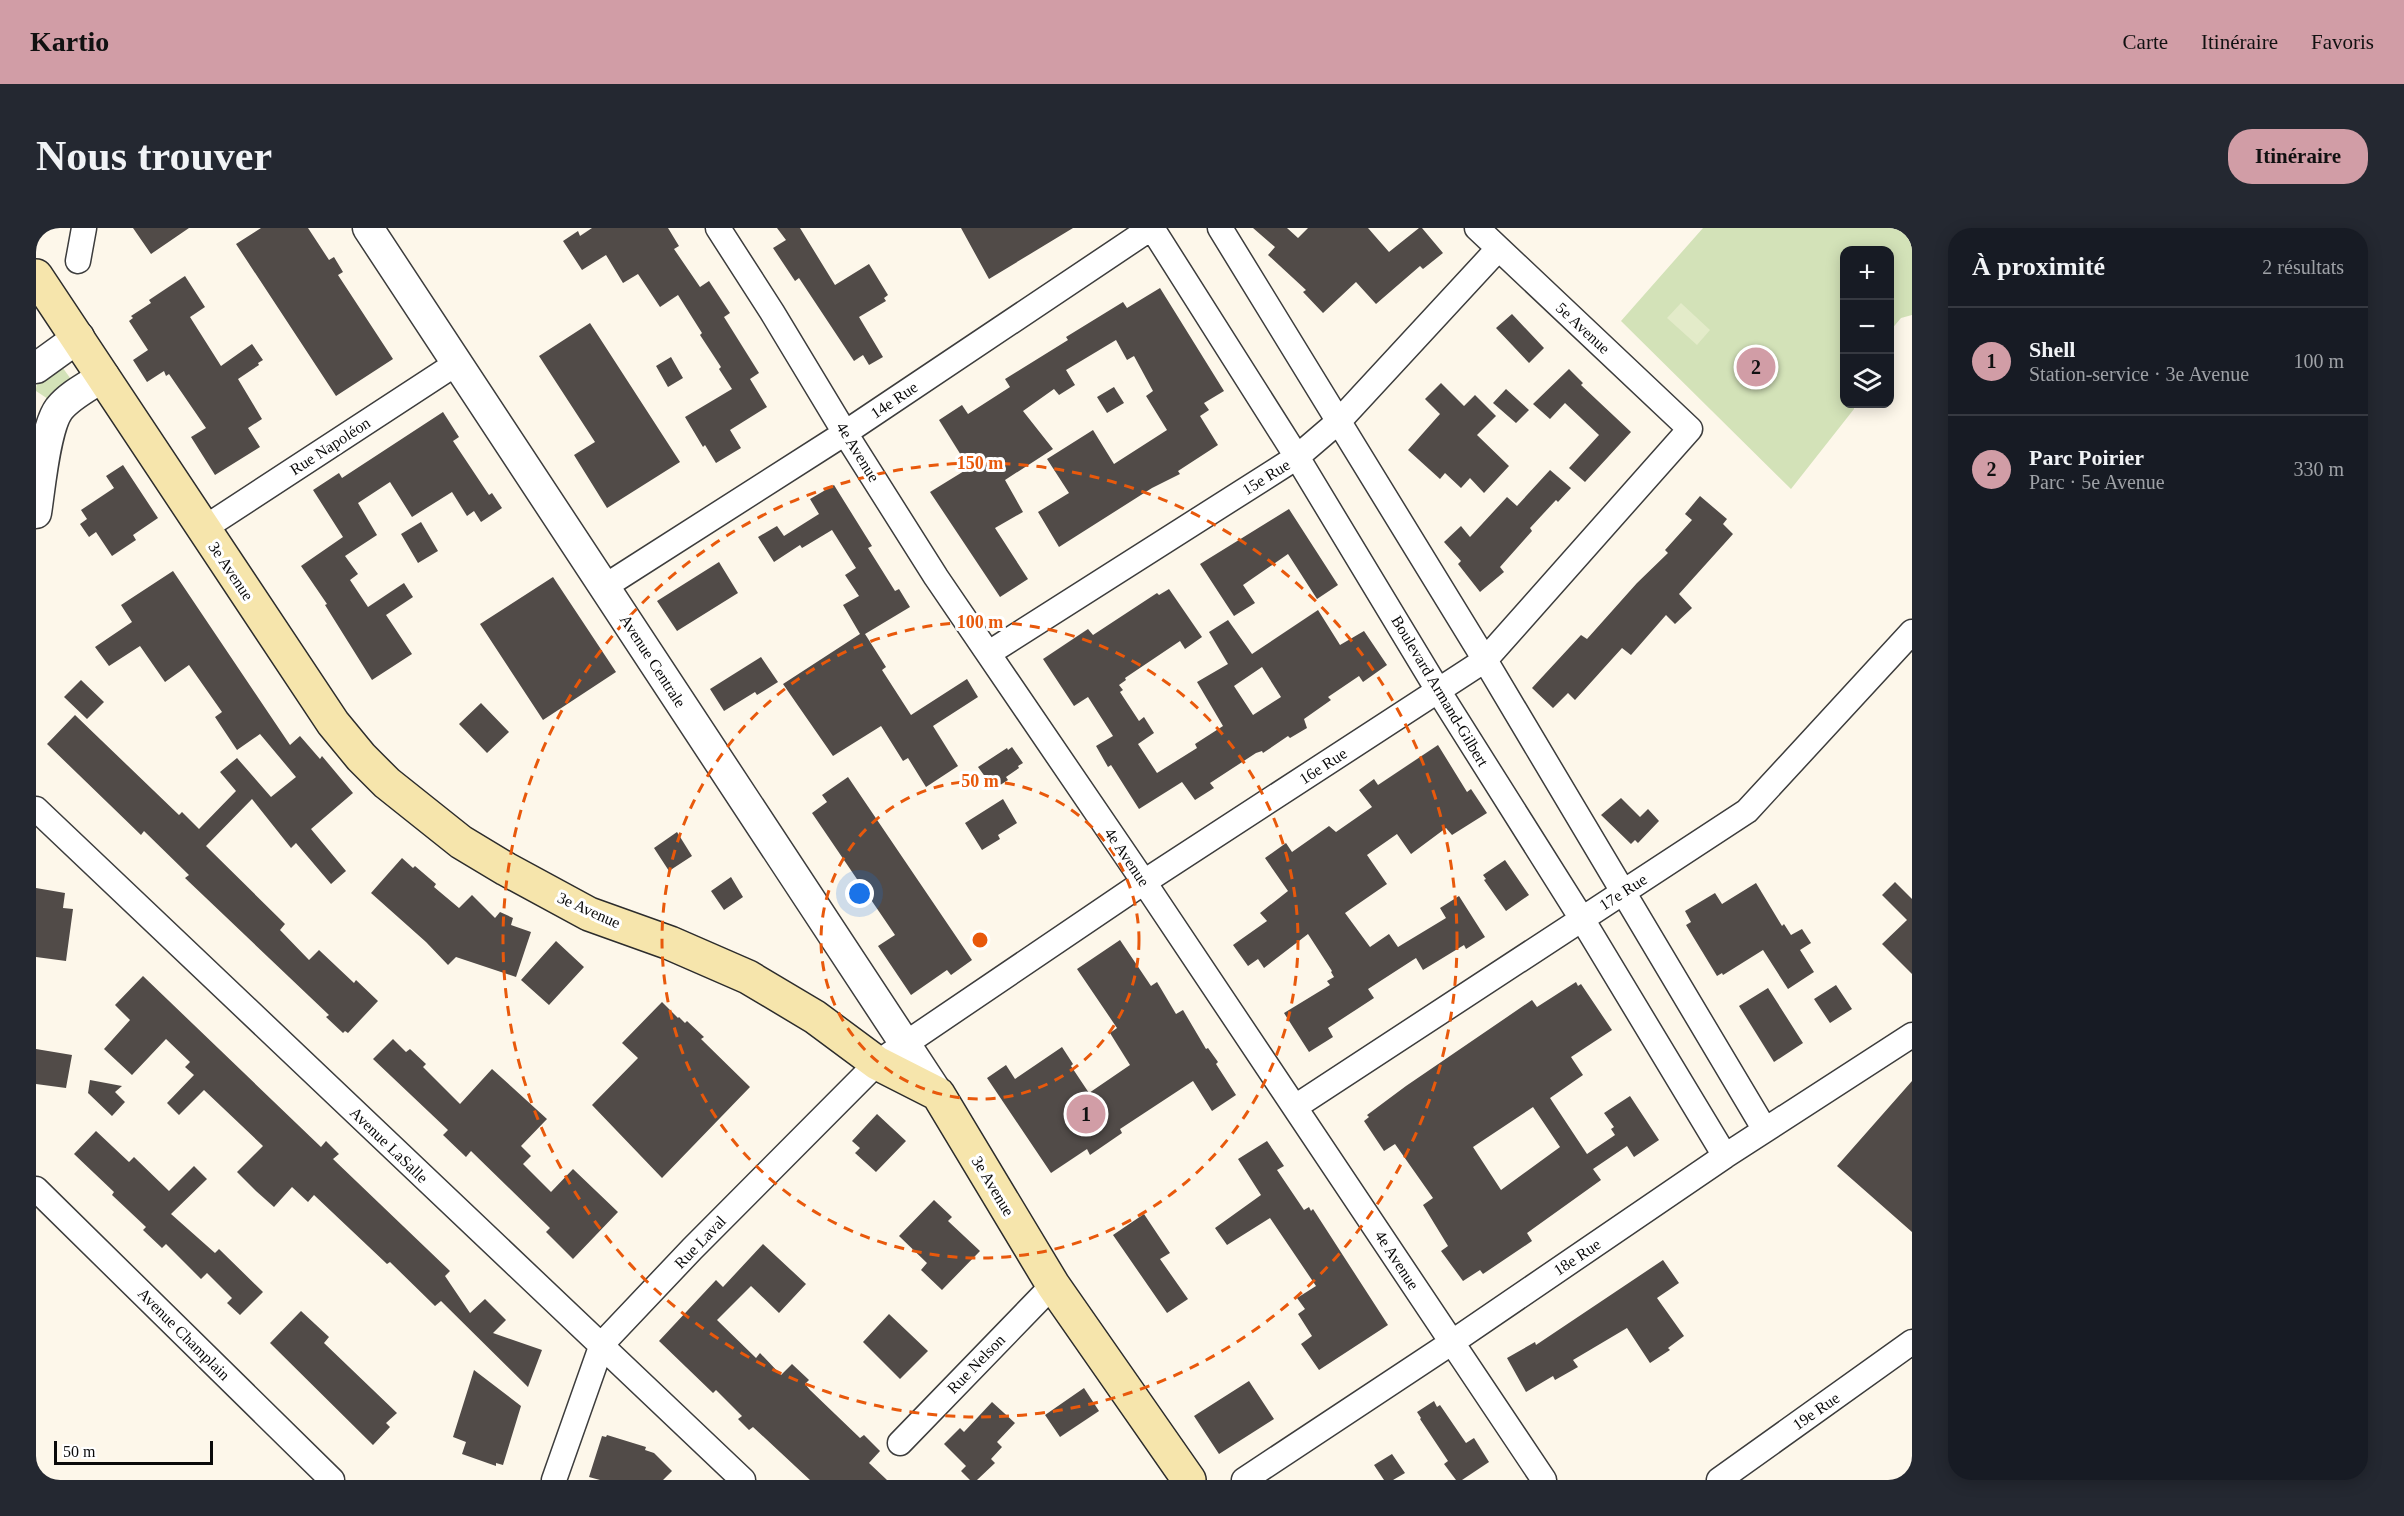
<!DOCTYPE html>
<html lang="fr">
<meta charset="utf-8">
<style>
:root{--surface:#171b24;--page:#242831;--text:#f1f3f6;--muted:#9ea1a6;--line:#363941;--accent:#d19da6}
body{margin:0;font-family:Georgia,serif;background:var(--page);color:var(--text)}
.controls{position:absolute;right:18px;top:18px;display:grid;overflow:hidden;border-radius:12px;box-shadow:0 3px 15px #0003}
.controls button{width:54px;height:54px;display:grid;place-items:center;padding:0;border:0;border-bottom:2px solid var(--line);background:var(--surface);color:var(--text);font:30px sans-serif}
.scale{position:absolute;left:18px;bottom:15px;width:159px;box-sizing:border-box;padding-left:6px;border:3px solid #0a0a0a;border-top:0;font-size:16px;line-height:21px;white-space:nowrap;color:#0a0a0a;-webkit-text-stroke:4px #fff;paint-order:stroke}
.you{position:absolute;left:824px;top:666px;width:21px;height:21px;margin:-15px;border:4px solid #fff;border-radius:50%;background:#1a73e8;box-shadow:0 0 0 9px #1a73e833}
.badge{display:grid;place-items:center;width:39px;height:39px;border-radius:50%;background:var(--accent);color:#111;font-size:20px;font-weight:700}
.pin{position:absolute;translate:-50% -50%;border:3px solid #fff;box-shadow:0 2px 6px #0006}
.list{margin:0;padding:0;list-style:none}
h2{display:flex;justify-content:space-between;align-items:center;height:78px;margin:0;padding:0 24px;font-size:26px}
h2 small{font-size:20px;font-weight:400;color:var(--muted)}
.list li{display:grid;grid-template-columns:39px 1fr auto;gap:18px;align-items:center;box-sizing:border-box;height:108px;padding:0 24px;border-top:2px solid var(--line)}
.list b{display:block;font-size:22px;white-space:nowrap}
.list p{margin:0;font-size:20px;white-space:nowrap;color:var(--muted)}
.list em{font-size:20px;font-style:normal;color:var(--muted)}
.icon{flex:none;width:33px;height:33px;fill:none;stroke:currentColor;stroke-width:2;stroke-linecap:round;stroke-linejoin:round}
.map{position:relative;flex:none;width:1876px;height:1252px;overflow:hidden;border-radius:24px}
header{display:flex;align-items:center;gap:36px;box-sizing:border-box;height:84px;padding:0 30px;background:var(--accent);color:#111}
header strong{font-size:28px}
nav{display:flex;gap:33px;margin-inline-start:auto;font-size:21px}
.intro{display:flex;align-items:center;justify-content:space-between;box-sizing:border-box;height:144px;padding:0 36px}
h1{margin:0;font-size:42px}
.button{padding:15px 27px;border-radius:24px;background:var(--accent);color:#111;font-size:21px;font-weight:700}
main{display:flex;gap:36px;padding:0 36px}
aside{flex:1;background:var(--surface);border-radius:24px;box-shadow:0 3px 15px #0003}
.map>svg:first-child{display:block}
.green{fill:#d3e2b8}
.pitch{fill:#e3ebc9}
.building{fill:#514b48;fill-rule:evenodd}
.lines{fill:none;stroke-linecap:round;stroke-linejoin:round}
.minor-casing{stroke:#3d3d3d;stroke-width:27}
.tertiary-casing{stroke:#3d3d3d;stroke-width:33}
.secondary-casing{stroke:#2c2c2c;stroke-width:36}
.minor{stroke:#fff;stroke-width:24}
.tertiary{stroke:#fff;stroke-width:30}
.secondary{stroke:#f6e5ac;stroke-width:33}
.ring{fill:none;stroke:#e8590c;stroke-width:3;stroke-dasharray:10 8}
.labels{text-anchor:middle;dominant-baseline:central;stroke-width:6;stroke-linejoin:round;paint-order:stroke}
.street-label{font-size:16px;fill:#0a0a0a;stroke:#fff}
.centre{fill:#e8590c;stroke:#fff;stroke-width:3}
.ring-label{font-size:18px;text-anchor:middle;font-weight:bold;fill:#e8590c;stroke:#fff;stroke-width:6;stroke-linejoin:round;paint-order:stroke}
</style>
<header>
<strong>Kartio</strong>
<nav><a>Carte</a><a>Itinéraire</a><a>Favoris</a></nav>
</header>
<div class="intro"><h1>Nous trouver</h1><a class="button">Itinéraire</a></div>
<main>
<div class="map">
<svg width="1876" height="1252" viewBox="0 0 1876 1252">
<rect width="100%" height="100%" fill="#fdf7ea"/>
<path class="green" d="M 1667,0 L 1876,0 L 1876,87 L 1865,90 L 1854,103 L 1854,22 L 1808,22 L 1808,176 L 1818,176 L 1818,181 L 1755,261 L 1585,93 Z
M 24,136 L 37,154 L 12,171 L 0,163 C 0,149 13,143 24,136 Z"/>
<path class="pitch" d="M 1645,75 L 1674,102 L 1661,117 L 1631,90 Z"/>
<path class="building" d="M 97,0 L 153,0 L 115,26 Z
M 225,0 L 272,0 L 293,32 L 298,29 L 307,44 L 302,47 L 357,131 L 300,168 L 200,16 Z
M 556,0 L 632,0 L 643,18 L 638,21 L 664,59 L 673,53 L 694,85 L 688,89 L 723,145 L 714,151 L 731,179 L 694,202 L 705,220 L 680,235 L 669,217 L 667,219 L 649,189 L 696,161 L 683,141 L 685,139 L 664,107 L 666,105 L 642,67 L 624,79 L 602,46 L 587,55 L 570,27 L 546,42 L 527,13 L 542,3 L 544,8 Z
M 741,0 L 764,0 L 799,57 L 833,36 L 852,67 L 848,70 L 850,73 L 823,89 L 847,129 L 833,137 L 827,127 L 818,133 L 763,50 L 759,53 L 737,20 L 750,12 Z
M 925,0 L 1037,0 L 953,51 Z
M 1217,0 L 1251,0 L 1262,10 L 1272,0 L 1332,0 L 1353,24 L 1383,0 L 1386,0 L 1407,25 L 1387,41 L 1384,38 L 1340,76 L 1320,54 L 1287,85 L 1267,64 L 1270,62 L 1232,27 L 1239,19 Z
M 149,48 L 169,79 L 154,89 L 185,138 L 216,116 L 227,132 L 222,135 L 223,137 L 202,151 L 226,191 L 212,200 L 224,219 L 179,247 L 155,209 L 170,200 L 133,146 L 130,148 L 128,143 L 111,154 L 97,132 L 112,122 L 93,93 L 97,90 L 95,88 L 115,75 L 113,72 Z
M 1124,60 L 1188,163 L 1168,175 L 1173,182 L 1164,188 L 1182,217 L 1142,243 L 1144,246 L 1116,260 L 1023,319 L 1002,284 L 1033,265 L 1011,231 L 1057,202 L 1078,236 L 1131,202 L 1110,168 L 1117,163 L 1098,128 L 1091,132 L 1080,112 L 1030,142 L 1039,157 L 1023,167 L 1018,161 L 987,183 L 1017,221 L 969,252 L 987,284 L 959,300 L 992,351 L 964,369 L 894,264 L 933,240 L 903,192 L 926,177 L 932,186 L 974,159 L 969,151 L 1032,112 L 1030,109 L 1087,74 L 1091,80 Z
M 1476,86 L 1508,120 L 1493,135 L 1460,100 Z
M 554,95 L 644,234 L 571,280 L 538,227 L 559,214 L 503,128 Z
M 635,129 L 647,150 L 632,159 L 620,138 Z
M 1533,141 L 1547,155 L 1545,157 L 1595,204 L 1549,254 L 1533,240 L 1563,207 L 1529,175 L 1514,191 L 1497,176 Z
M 1405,155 L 1428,178 L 1439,167 L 1460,188 L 1441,207 L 1473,238 L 1448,265 L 1434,250 L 1425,260 L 1409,245 L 1404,251 L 1372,222 L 1404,186 L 1389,171 Z
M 1078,159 L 1088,175 L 1071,185 L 1061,169 Z
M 1470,161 L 1493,182 L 1480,195 L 1457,175 Z
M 407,184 L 423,209 L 417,213 L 453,267 L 456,265 L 466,280 L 445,294 L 438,283 L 431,288 L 416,264 L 376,289 L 354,254 L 322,275 L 341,307 L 309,328 L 322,346 L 314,352 L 332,379 L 368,355 L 377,369 L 350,387 L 376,426 L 336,452 L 289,377 L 291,376 L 265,338 L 307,309 L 277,262 L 303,245 L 306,250 Z
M 87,237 L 122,290 L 97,307 L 100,312 L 76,328 L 60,304 L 53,309 L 44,296 L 51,291 L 45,282 L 78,260 L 70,248 Z
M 1514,242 L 1535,260 L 1522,274 L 1520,272 L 1494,300 L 1496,303 L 1464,339 L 1468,344 L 1444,364 L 1422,336 L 1425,333 L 1408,314 L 1425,298 L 1434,309 L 1471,269 L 1481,278 Z
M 798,257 L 836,318 L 832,320 L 859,363 L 863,361 L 874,379 L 829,406 L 850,439 L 846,442 L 875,487 L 931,451 L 942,469 L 897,498 L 922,538 L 890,559 L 872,530 L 867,533 L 845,498 L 797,528 L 747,456 L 824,406 L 807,377 L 823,368 L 809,347 L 820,340 L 796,302 L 766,320 L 764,317 L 738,334 L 722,309 L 741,298 L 748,308 L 783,286 L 774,271 Z
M 1664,268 L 1691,291 L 1687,296 L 1697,306 L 1643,366 L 1656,380 L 1639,396 L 1630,387 L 1595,427 L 1586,420 L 1539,472 L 1532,465 L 1517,480 L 1496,460 L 1545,407 L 1551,411 L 1601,355 L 1632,325 L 1629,322 L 1656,292 L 1649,286 Z
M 1253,281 L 1302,357 L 1281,371 L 1252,326 L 1207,357 L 1219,375 L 1198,388 L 1164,336 Z
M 385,294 L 402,323 L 382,335 L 365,306 Z
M 683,334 L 702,365 L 641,403 L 621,373 Z
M 137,343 L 254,517 L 264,508 L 284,531 L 286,528 L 317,565 L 275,601 L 310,643 L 295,656 L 260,615 L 255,620 L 216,571 L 170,618 L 249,696 L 244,702 L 273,732 L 283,722 L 318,755 L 320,752 L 342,773 L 312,805 L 309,803 L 307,805 L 290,789 L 293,787 L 149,650 L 153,647 L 108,603 L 105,607 L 11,516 L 39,487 L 143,587 L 146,584 L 163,601 L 200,563 L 184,544 L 201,530 L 235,569 L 260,549 L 224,506 L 201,522 L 179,489 L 186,484 L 153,437 L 129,454 L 104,418 L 73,438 L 59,419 L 96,394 L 85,377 Z
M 517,349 L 580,444 L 507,492 L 444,396 Z
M 1133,361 L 1166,409 L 1149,421 L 1144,413 L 1089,450 L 1090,452 L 1083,457 L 1087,462 L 1084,464 L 1103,493 L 1108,489 L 1118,505 L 1102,516 L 1121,545 L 1161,520 L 1159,516 L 1187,498 L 1161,454 L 1192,436 L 1173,404 L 1192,392 L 1216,426 L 1282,382 L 1304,417 L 1328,403 L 1351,437 L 1327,454 L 1323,448 L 1292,469 L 1295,472 L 1268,491 L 1271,500 L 1254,510 L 1252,508 L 1227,525 L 1226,523 L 1220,525 L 1174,555 L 1178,560 L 1159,572 L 1146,554 L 1103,581 L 1075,537 L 1072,539 L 1060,518 L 1077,508 L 1052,469 L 1038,478 L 1007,431 L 1052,401 L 1057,407 L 1121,365 L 1123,367 ZM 1226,439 L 1245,469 L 1217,487 L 1198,458 Z
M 725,429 L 742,454 L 721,467 L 719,464 L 688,483 L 674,461 Z
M 45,452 L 68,474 L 51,491 L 28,469 Z
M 445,475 L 473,504 L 451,525 L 423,496 Z
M 1402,517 L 1431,564 L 1435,561 L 1451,585 L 1416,607 L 1410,600 L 1375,626 L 1361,606 L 1331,627 L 1351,656 L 1309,685 L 1334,719 L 1353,706 L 1362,719 L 1410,690 L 1404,680 L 1423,668 L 1449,709 L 1430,721 L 1428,717 L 1387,742 L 1380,730 L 1332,761 L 1338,770 L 1292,800 L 1297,809 L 1273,824 L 1248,785 L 1294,757 L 1291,753 L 1298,749 L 1295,744 L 1296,743 L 1272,706 L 1228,740 L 1222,731 L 1212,738 L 1197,717 L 1231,693 L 1224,685 L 1252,663 L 1229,630 L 1250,615 L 1256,624 L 1293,598 L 1300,604 L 1336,579 L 1323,562 L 1338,551 L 1342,557 Z
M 976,519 L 987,535 L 982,538 L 983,540 L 970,549 L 972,552 L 958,561 L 942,539 L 971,520 L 972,522 Z
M 812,549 L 936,732 L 915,747 L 911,742 L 875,767 L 842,718 L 859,707 L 776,585 L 791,574 L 786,567 Z
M 1585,570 L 1604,589 L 1612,581 L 1623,593 L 1602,615 L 1599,612 L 1595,616 L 1565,587 Z
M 967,571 L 981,595 L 962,607 L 964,611 L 946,622 L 929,595 Z
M 641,604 L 656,628 L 633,643 L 618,620 Z
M 366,630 L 377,640 L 379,638 L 400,656 L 398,659 L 423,680 L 436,667 L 459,690 L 464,684 L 477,690 L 475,697 L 495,704 L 480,749 L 420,729 L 412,737 L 390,714 L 335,665 Z
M 1469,632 L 1493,667 L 1470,683 L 1448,652 L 1450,651 L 1447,647 Z
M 695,649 L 707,669 L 688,682 L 675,663 Z
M 1859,654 L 1876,671 L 1876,746 L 1846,716 L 1871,692 L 1846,667 Z
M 1720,655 L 1746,698 L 1748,696 L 1755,707 L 1766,701 L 1775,715 L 1764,722 L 1778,744 L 1752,761 L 1727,722 L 1687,747 L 1686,745 L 1681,748 L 1650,697 L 1655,694 L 1649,683 L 1679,665 L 1686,676 Z
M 0,660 L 29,665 L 27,680 L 37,681 L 30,733 L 0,729 Z
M 1084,712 L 1115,758 L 1121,754 L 1140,786 L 1147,782 L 1170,821 L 1172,820 L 1182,834 L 1180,836 L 1200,867 L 1176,883 L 1157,853 L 1084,901 L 1086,905 L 1054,927 L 1051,921 L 1015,945 L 951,850 L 970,837 L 979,851 L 1026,819 L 1037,836 L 1035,838 L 1053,865 L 1094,837 L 1074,805 L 1081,800 L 1041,741 Z
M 520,713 L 548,739 L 513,777 L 485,752 Z
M 107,748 L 285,919 L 290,913 L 303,926 L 297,931 L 414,1043 L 409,1048 L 434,1085 L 449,1071 L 470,1092 L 457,1105 L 506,1122 L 492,1159 L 405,1073 L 399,1078 L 354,1034 L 351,1036 L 278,967 L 272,974 L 256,959 L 238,979 L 220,963 L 201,944 L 227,918 L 168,862 L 143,887 L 131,875 L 158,847 L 149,839 L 154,834 L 130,811 L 96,847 L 68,821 L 94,792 L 79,777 Z
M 1540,754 L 1542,758 L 1545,756 L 1576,802 L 1535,829 L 1547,847 L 1514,870 L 1551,926 L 1579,907 L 1575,901 L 1578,899 L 1568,885 L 1594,868 L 1623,912 L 1598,929 L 1591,918 L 1557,941 L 1565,952 L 1491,1005 L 1496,1013 L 1447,1046 L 1444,1042 L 1427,1053 L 1405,1023 L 1412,1018 L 1387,977 L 1397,970 L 1359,916 L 1348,923 L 1328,893 L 1333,889 L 1331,887 L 1370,858 L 1496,772 L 1501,779 ZM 1497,879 L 1524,919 L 1465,962 L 1437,919 Z
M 1800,757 L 1816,781 L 1794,795 L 1778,771 Z
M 1732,760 L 1767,815 L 1738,834 L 1703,778 Z
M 626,774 L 642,790 L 643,789 L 649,795 L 651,793 L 668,809 L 665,811 L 714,859 L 626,950 L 556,877 L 602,830 L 586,815 Z
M 357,811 L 370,824 L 374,821 L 390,836 L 387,839 L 424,876 L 456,841 L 511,891 L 485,918 L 495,928 L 487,936 L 515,964 L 537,941 L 582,984 L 537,1031 L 510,1004 L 514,1000 L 435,923 L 430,929 L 407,907 L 412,902 L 337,831 Z
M 0,821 L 36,827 L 30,860 L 0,856 Z
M 54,852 L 86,858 L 79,864 L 89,874 L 76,888 L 52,865 Z
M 1876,853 L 1876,1004 L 1801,938 Z
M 841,886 L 870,913 L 840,944 L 819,925 L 824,920 L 816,913 Z
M 60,903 L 93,934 L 98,929 L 133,963 L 158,938 L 171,951 L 135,986 L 179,1025 L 183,1021 L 227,1064 L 204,1087 L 191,1075 L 196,1070 L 171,1045 L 165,1051 L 130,1016 L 126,1020 L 107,1002 L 110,999 L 76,967 L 78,964 L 38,926 Z
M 1231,913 L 1248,938 L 1241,942 L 1268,982 L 1273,979 L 1275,983 L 1277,981 L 1352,1097 L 1283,1142 L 1265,1116 L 1276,1108 L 1262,1086 L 1269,1081 L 1261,1070 L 1280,1058 L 1234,990 L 1191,1017 L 1179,1000 L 1225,967 L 1202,931 Z
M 898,972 L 916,989 L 912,993 L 944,1023 L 906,1062 L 885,1042 L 891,1035 L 863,1008 Z
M 1108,986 L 1134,1025 L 1124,1031 L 1152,1071 L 1131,1085 L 1077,1007 Z
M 727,1016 L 770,1056 L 743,1085 L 715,1058 L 681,1092 L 720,1130 L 724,1125 L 745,1147 L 756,1136 L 773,1152 L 769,1156 L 774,1162 L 824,1210 L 828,1207 L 844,1223 L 833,1235 L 851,1252 L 774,1252 L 717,1199 L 713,1202 L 702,1191 L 706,1188 L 680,1162 L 677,1165 L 623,1113 L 680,1052 L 687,1059 Z
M 1627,1032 L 1643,1055 L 1621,1070 L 1648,1108 L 1632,1120 L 1634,1122 L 1614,1135 L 1591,1100 L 1537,1132 L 1542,1139 L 1519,1152 L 1517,1148 L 1490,1164 L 1471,1130 L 1499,1114 L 1500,1117 Z
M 265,1083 L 293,1109 L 288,1115 L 361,1185 L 350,1195 L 354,1199 L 337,1217 L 234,1115 Z
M 853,1086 L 892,1123 L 864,1151 L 827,1114 Z
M 438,1142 L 485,1178 L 467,1237 L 460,1235 L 460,1238 L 426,1226 L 430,1214 L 417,1209 Z
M 1213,1153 L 1238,1191 L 1183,1226 L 1158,1188 Z
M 1048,1160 L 1063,1183 L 1024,1209 L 1009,1187 Z
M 1398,1173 L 1401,1179 L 1404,1177 L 1430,1215 L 1438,1210 L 1453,1234 L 1426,1252 L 1420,1252 L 1408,1236 L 1412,1233 L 1384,1191 L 1385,1190 L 1381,1184 Z
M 956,1174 L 979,1195 L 961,1214 L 966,1219 L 955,1231 L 959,1235 L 941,1252 L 934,1252 L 925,1243 L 930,1238 L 908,1216 L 924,1200 L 928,1204 Z
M 571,1207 L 610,1219 L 609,1222 L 618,1225 L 636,1243 L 627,1252 L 564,1252 L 553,1249 L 566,1208 L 570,1209 Z
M 1356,1226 L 1369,1245 L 1357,1252 L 1348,1252 L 1338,1237 Z"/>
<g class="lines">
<defs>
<path id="minor" d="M 682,0 L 736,84 L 809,205 L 900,349 L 1108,654 L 1508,1252
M 1116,0 L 1261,229 L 1403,464 L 1546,691 L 1689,928
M 1184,0 L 1449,432 L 1729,902
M 42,33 L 48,0
M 167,301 L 421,135
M 568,359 L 809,205 L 1115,0
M 953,425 L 1261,229 L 1303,193 L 1462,21
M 0,581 L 707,1252
M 1259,879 L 1711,583 L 1876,404
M 0,961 L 296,1252
M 864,1215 L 1017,1057
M 518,1252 L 566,1116 L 656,1021 L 841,835 L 1108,654 L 1449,432 L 1654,201 L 1441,0
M 1208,1252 L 1415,1115 L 1689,928 L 1876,807
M 1683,1252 L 1876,1114"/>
<path id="tertiary" d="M 332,0 L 902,866
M 0,140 L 43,109
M 0,285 C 4,260 9,200 23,181 C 34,167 53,158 68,148"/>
<path id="secondary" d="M 0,48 L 297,495 L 325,529 L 351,555 L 425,614 L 470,641 L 553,686 L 634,715 L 712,749 L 779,789 L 841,835 L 902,866 L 1017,1057 L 1153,1252"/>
</defs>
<use href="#minor" class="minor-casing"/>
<use href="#tertiary" class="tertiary-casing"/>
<use href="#secondary" class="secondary-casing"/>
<use href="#minor" class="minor"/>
<use href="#tertiary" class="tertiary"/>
<use href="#secondary" class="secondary"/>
</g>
<g class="ring">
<circle cx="944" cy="712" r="159"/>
<circle cx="944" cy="712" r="318"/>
<circle cx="944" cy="712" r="477"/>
</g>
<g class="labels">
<g class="street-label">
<text transform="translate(1547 100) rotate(43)">5e Avenue</text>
<text transform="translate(858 172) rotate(-34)">14e Rue</text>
<text transform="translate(294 218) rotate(-33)">Rue Napoléon</text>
<text transform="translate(822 224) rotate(58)">4e Avenue</text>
<text transform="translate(1230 249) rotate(-32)">15e Rue</text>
<text transform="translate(195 343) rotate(56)">3e Avenue</text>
<text transform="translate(617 433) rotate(57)">Avenue Centrale</text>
<text transform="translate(1404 463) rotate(59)">Boulevard Armand-Gilbert</text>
<text transform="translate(1287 538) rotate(-33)">16e Rue</text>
<text transform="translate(1091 629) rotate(56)">4e Avenue</text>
<text transform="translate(1587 664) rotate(-33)">17e Rue</text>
<text transform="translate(553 682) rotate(24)">3e Avenue</text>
<text transform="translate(353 917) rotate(44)">Avenue LaSalle</text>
<text transform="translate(957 958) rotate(59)">3e Avenue</text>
<text transform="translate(664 1014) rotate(-46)">Rue Laval</text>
<text transform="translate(1541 1029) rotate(-34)">18e Rue</text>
<text transform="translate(1361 1032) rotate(57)">4e Avenue</text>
<text transform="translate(148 1106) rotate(45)">Avenue Champlain</text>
<text transform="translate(940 1136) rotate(-46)">Rue Nelson</text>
<text transform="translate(1780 1183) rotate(-35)">19e Rue</text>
</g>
</g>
<circle cx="944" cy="712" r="9" class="centre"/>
<g class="ring-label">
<text x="944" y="241">150 m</text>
<text x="944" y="400">100 m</text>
<text x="944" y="559">50 m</text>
</g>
</svg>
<div class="controls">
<button>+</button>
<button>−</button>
<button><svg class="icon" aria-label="layers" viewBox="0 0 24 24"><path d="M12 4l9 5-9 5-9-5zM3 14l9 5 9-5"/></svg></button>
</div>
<div class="scale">50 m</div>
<div class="you"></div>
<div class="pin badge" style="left:1050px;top:886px">1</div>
<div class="pin badge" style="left:1720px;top:139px">2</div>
</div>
<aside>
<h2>À proximité<small>2 résultats</small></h2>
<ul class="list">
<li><span class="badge">1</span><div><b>Shell</b><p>Station-service · 3e Avenue</p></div><em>100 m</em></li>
<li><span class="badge">2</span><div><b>Parc Poirier</b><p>Parc · 5e Avenue</p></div><em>330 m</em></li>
</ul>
</aside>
</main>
